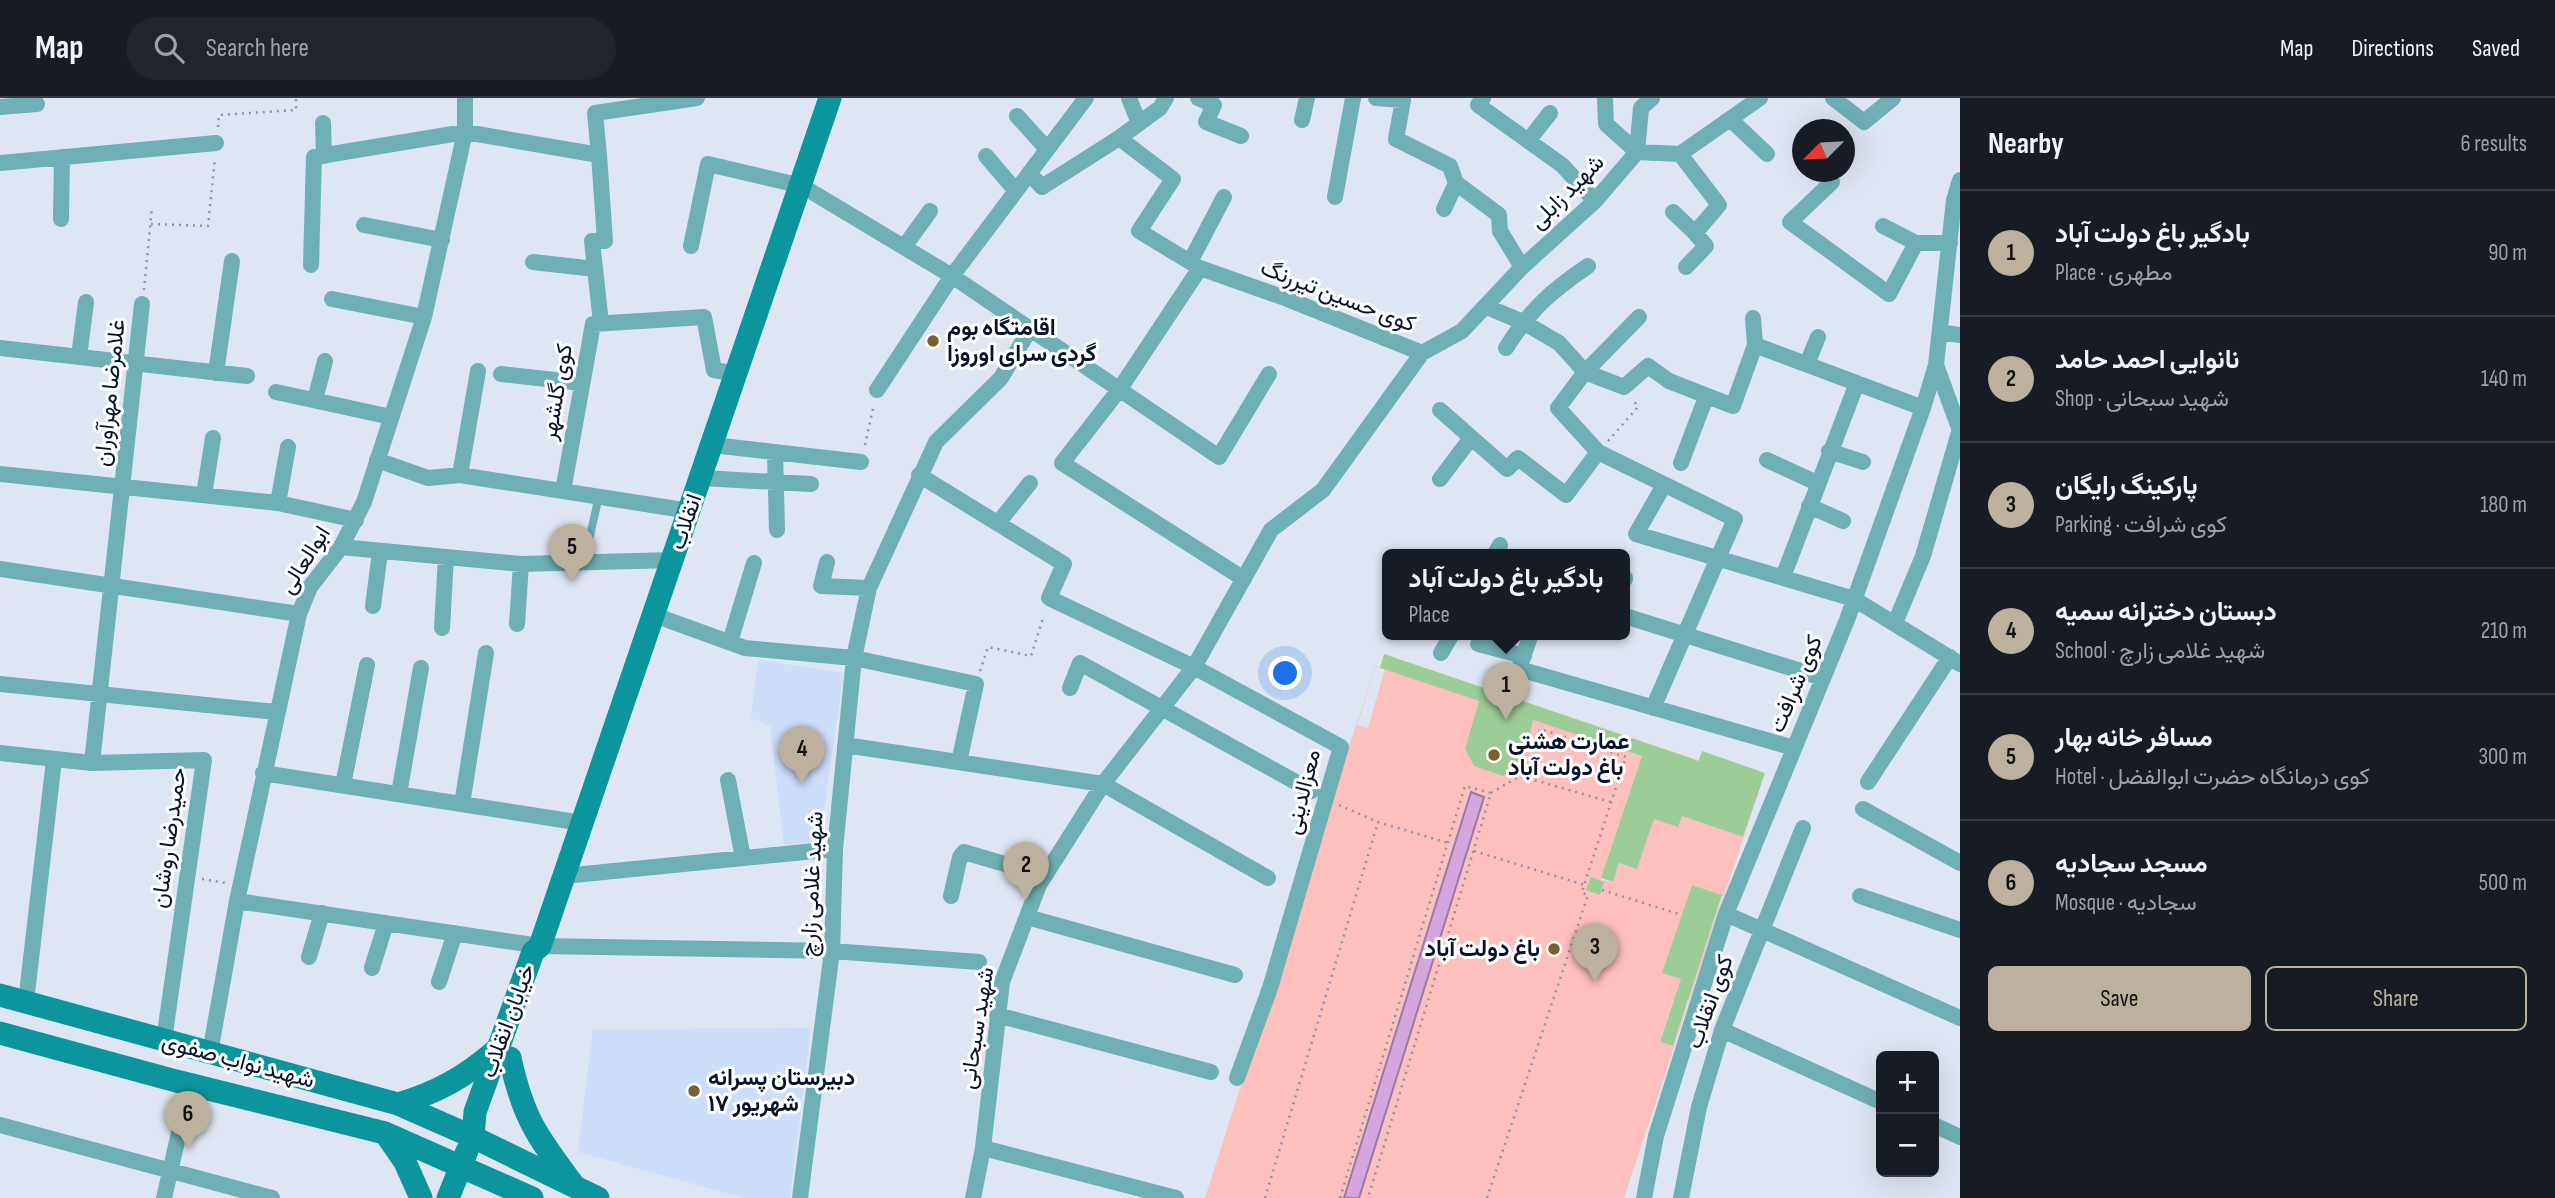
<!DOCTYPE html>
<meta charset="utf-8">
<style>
:root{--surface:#171b24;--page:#20242c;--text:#f1f3f6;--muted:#9ea1a6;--line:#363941;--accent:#bbb19d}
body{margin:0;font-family:"Sofia Sans Condensed",Vazirmatn,sans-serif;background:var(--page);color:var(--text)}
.controls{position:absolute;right:21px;bottom:21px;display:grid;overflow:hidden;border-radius:10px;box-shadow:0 7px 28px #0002}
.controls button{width:63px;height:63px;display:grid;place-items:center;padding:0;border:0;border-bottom:2px solid var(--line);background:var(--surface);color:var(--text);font:35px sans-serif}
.compass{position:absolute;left:1792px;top:21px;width:63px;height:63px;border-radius:50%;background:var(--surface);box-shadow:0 7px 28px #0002;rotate:246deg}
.you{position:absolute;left:1286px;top:576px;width:24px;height:24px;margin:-18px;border:5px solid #fff;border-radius:50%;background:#1a73e8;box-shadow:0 0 0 10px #1a73e833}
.badge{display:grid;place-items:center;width:46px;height:46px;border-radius:50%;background:var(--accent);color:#111;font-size:23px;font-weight:700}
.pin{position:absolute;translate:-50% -58px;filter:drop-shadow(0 2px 4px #0008)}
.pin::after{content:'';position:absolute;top:37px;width:24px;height:21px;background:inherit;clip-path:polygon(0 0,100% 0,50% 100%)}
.popup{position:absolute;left:1382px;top:451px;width:248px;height:91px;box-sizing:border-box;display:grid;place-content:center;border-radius:10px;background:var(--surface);filter:drop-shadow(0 2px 5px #0005);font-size:23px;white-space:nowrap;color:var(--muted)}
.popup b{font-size:26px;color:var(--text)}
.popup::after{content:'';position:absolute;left:50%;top:100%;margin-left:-14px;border:14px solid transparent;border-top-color:var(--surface)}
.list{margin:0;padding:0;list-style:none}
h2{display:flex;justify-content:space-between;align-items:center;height:91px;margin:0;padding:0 28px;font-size:30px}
h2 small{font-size:23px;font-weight:400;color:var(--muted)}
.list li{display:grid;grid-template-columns:46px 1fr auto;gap:21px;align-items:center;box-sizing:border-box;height:126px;padding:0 28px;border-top:2px solid var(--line)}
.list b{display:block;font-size:26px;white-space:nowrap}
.list p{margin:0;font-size:23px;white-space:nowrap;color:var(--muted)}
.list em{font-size:23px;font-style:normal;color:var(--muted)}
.actions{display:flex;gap:14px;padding:21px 28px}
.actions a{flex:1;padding:16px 0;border:2px solid var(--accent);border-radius:10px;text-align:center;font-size:24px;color:var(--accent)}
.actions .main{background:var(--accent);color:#111}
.icon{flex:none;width:38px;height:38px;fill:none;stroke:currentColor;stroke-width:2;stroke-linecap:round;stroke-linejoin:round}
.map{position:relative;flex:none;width:1960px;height:1100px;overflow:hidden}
header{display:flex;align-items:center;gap:42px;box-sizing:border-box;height:98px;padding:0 35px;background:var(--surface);border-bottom:2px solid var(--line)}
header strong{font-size:33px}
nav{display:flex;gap:38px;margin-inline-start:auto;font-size:24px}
.search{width:490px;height:63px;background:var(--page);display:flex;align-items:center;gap:18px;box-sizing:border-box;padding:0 24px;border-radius:38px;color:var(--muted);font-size:26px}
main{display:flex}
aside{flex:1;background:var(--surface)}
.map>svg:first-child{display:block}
.built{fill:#cddefb}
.green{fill:#fec0bd;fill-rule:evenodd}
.water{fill:#d4a6dc;stroke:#967aa7;stroke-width:2}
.building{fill:#9dcd97}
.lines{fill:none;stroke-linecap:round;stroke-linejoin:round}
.path{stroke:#8d96a7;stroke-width:2.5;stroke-dasharray:2 5;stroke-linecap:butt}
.lane{stroke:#6eb0b5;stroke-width:8}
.street{stroke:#6eb0b5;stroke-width:16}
.secondary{stroke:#0c959d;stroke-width:23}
.poi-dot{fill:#796031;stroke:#fff;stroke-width:2.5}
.labels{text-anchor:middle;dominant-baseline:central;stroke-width:6;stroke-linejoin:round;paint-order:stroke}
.street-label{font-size:23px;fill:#07132a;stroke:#fff}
.poi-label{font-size:23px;font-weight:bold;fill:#07132a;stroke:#fff;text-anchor:start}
</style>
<header>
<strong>Map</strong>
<div class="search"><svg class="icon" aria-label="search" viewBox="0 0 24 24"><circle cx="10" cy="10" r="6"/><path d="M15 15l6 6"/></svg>Search here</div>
<nav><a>Map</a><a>Directions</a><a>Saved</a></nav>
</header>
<main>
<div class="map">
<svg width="1960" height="1100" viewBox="0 0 1960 1100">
<rect width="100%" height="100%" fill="#dee6f3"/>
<path class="built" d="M 758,562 L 844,575 L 819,745 L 784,746 L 770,628 L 751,620 Z
M 811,930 L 790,1100 L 744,1100 L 578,1054 L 593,931 Z"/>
<path class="green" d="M 1384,556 L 1698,662 L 1702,653 L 1699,663 L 1384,556 L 1380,570 L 1376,569 L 1357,627 L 1368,630 L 1385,571 L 1642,658 L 1601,782 L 1613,784 L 1619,765 L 1637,771 L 1654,721 L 1682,718 L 1743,739 L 1765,675 L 1624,1100 L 1359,1100 L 1484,699 L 1471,695 L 1344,1100 L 1205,1100 L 1356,627 L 1376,568 L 1380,569 ZM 1692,787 L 1723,798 L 1693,885 L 1663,875 ZM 1680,899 L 1689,902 L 1673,948 L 1660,944 L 1673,903 Z"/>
<path class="water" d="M 1471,694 L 1484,699 L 1359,1100 L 1344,1100 Z"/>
<path class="building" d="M 1384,556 L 1699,663 L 1702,653 L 1765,675 L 1743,739 L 1682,718 L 1678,729 L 1654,721 L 1637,771 L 1619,765 L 1613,784 L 1601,780 L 1642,658 L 1533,622 L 1524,665 L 1503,678 L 1474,668 L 1465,651 L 1479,603 L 1380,570 Z
M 1591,779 L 1604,784 L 1600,797 L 1586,792 Z
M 1692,787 L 1722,797 L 1673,948 L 1660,944 L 1681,881 L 1662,875 Z"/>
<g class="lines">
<path class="path" d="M 218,29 L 219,17 L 296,12 L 296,0
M 151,126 L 208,128 L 215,60
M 144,192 L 152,109
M 1608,343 L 1638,309 L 1632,300
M 865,347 L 874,306
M 980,573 L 988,549 L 1031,558 L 1044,517
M 1491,695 L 1520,678 L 1611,704
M 1339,707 L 1378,724 L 1448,745
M 1474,753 L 1588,788
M 202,781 L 226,785
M 1602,792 L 1682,817
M 1265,1100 L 1378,724
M 1340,1100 L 1465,688 L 1491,695 L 1368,1100
M 1487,1100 L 1588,797 L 1582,795 L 1584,787 L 1626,659 L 1540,631 L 1524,679"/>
<path class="lane" d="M 584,464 L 599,398"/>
<path class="street" d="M 1129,0 L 1139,25
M 1198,0 L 1214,7 L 1206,24 L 1241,38
M 1376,0 L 1403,2 L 1396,41 L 1450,68 L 1456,85 L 1499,117 L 1500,133 L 1522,169
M 1483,0 L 1478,7 L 1562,67 L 1595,103
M 1605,0 L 1606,26 L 1637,54
M 1833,0 L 1864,24 L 1893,0
M 0,9 L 37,6
M 1017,18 L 1047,51
M 1730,21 L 1767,56
M 1302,22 L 1307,0
M 323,25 L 324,58
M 1528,43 L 1550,15
M 1637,54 L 1641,10 L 1652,0
M 1680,56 L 1719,107 L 1695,135 L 1706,148 L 1686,169
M 599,57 L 605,143 L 592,143 L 601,225
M 986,58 L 1016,93
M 0,65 L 216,45
M 1029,75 L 1042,89 L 1119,40
M 1832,84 L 1790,124 L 1889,196 L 1916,145 L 1950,145
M 1335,99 L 1353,0
M 1444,111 L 1456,85
M 1673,114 L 1695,135
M 61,121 L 62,59
M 364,127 L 442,142
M 1883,128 L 1916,145
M 691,148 L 708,66 L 802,88 L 952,178 L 1219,359 L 1269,276
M 904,149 L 930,113
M 533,164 L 595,171
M 1190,164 L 1224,99
M 311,167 L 314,59 L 465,34 L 599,57 L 595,15 L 697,0
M 1200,170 L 1119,292 L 1062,365 L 1244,481
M 332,201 L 424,219
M 1487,209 L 1523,224 L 1559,245 L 1585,274 L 1624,289 L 1648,268 L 1669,283 L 1733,308 L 1755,247 L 1923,310
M 1639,219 L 1585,274 L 1558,310 L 1598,354 L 1735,421 L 1653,610
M 1753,220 L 1755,247
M 1940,234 L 1960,237
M 0,250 L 247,278
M 1506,250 C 1530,212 1551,193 1588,168
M 1422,255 L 1462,233 L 1522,169 L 1595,103 L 1637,54 L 1680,56 L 1760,0
M 79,259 L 86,204
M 1807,266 L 1818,239
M 1936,267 L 1959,330
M 216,275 L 232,163
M 501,276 L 582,285
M 877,292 L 952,178 L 1086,0
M 276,294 L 391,319
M 315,302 L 325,263
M 1440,312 L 1507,371 L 1518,360 L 1566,397 L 1598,354
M 713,347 L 861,364
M 1829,353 L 1863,364
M 775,354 L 777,432
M 377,362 L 428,380 L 460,377 L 690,413
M 1767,362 L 1817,385
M 1681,365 L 1706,299
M 0,376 L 278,405 L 356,422
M 460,377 L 478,273
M 919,377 L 1064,466 L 1049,500 L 1194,569 L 1341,649 L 1270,890 L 1237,980
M 701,380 L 811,386
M 1440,381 L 1471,340
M 1664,387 L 1636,436 L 1854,501 L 1960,566
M 563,393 L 593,226 L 704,219 L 714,272 L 737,276
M 204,397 L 213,340
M 278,405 L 288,349
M 1809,408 L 1843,423
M 998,425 L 1030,385
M 341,449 L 521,466 L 673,462
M 1495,456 L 1500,447
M 827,464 L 821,488 L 869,490
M 0,471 L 299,516
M 1783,479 L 1857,285
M 1625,481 L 1625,480
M 373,508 L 380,454
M 654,517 L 745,550 L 854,560 L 976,586 L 959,664
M 1625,518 L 1823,580
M 1895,525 L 1923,458 L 1960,331
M 517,526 L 521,466
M 442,530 L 446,459
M 1531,536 L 1519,571 L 1794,650
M 730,544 L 754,465
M 1478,546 L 1524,558
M 1441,555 L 1452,536
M 0,586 L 276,614
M 1070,590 L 1080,565 L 1312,693
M 845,647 L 1103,686 L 1268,780
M 0,655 L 92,665 L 204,662 L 164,942
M 92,665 L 142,206
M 263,675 L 582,725
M 728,682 L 743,760
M 1868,684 L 1950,559
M 343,687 L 367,567
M 399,696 L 421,570
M 462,706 L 486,555
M 1863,711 L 1960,765
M 564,778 L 835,751
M 951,798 L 960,759 L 964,754 L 1045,778
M 1860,798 L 1960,832
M 237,803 L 540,848 L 832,853 L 979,864
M 1726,816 L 1960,920
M 1027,819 L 1235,877
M 309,859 L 322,815
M 372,870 L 386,825
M 439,884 L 455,835
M 26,904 L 54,662
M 997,917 L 1211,974
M 1722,932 L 1881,1004
M 210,955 L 237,803 L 299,516 L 310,489 L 341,449 L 364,404 L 424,219 L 465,34 L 465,0
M 0,1027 L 272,1100
M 1934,1027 L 1960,1039
M 983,1050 L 1176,1100
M 164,1100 L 190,987
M 800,1100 L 832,853 L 835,751 L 854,560 L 869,490 L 936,344 L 1001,280 L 1030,231
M 973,1100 L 983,1050 L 1002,884 L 1039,787 L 1103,686 L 1194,569 L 1271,432 L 1323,392 L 1422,255 L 1285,200 L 1200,170 L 1139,133 L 1173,81 L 1119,40 L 1160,10 L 1166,0
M 1644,1100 L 1656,1038 L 1726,816 L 1847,522 L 1923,310 L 1936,267 L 1954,102 L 1960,82
M 1681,1100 L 1699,1009 L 1722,932 L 1803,730"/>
<path class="secondary" d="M 0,897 L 398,1006 L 473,1039 L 598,1100
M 0,935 L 176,983 L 385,1035 L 532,1100
M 510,960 C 523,1019 536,1037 572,1085
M 398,1006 C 436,995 465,979 495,953
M 385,1035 L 405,1064 L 421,1100
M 473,1039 L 475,1014 L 533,854 L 540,848 L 830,0
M 448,1100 L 467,1053"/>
</g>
<g class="poi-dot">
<circle cx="933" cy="243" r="7"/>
<circle cx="1494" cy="657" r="7"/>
<circle cx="1554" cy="851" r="7"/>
<circle cx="694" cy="993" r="7"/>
</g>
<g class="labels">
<g class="street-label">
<text transform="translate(1567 94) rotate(-45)">شهید زابلی</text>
<text transform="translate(1338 198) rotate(21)">کوی حسین تیررنگ</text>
<text transform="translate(557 294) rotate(-80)">کوی گلشهر</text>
<text transform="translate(110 295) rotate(-84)">غلامرضا مهرآوران</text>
<text transform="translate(686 424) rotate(-71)">انقلاب</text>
<text transform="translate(305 462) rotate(-58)">ابوالعالی</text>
<text transform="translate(1796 586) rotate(-67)">کوی شرافت</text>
<text transform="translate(1303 694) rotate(-76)">معزالدینی</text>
<text transform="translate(169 740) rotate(-82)">حمیدرضا روشان</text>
<text transform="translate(812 786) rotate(-87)">شهید غلامی زارچ</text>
<text transform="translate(1710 904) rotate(-70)">کوی انقلاب</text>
<text transform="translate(508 923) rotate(-70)">خیابان انقلاب</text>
<text transform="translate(977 930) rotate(-81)">شهید سبحانی</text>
<text transform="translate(238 963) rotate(15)">شهید نواب صفوی</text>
</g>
<g class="poi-label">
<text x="947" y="230">اقامتگاه بوم<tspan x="947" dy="26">گردی سرای اوروزا</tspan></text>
<text x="1508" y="644">عمارت هشتی<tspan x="1508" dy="26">باغ دولت آباد</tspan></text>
<text x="1540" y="851" text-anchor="end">باغ دولت آباد</text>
<text x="708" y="980">دبیرستان پسرانه<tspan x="708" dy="26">۱۷ شهریور</tspan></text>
</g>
</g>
</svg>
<div class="controls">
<button>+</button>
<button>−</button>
</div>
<svg class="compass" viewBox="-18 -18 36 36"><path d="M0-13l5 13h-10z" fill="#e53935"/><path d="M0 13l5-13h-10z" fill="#9ea1a6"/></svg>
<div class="you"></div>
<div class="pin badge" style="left:1506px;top:622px">1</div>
<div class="popup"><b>بادگیر باغ دولت آباد</b>Place</div>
<div class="pin badge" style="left:1026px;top:802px">2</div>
<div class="pin badge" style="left:1595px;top:884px">3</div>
<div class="pin badge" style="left:802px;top:686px">4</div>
<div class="pin badge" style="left:572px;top:484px">5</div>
<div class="pin badge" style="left:188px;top:1051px">6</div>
</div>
<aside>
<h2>Nearby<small>6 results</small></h2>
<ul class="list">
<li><span class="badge">1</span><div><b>بادگیر باغ دولت آباد</b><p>Place · مطهری</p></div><em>90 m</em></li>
<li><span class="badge">2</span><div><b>نانوایی احمد حامد</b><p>Shop · شهید سبحانی</p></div><em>140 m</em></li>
<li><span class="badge">3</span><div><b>پارکینگ رایگان</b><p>Parking · کوی شرافت</p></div><em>180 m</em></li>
<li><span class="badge">4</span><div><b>دبستان دخترانه سمیه</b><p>School · شهید غلامی زارچ</p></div><em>210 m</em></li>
<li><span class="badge">5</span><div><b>مسافر خانه بهار</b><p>Hotel · کوی درمانگاه حضرت ابوالفضل</p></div><em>300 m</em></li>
<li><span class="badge">6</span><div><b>مسجد سجادیه</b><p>Mosque · سجادیه</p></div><em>500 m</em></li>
</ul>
<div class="actions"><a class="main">Save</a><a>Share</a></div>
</aside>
</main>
